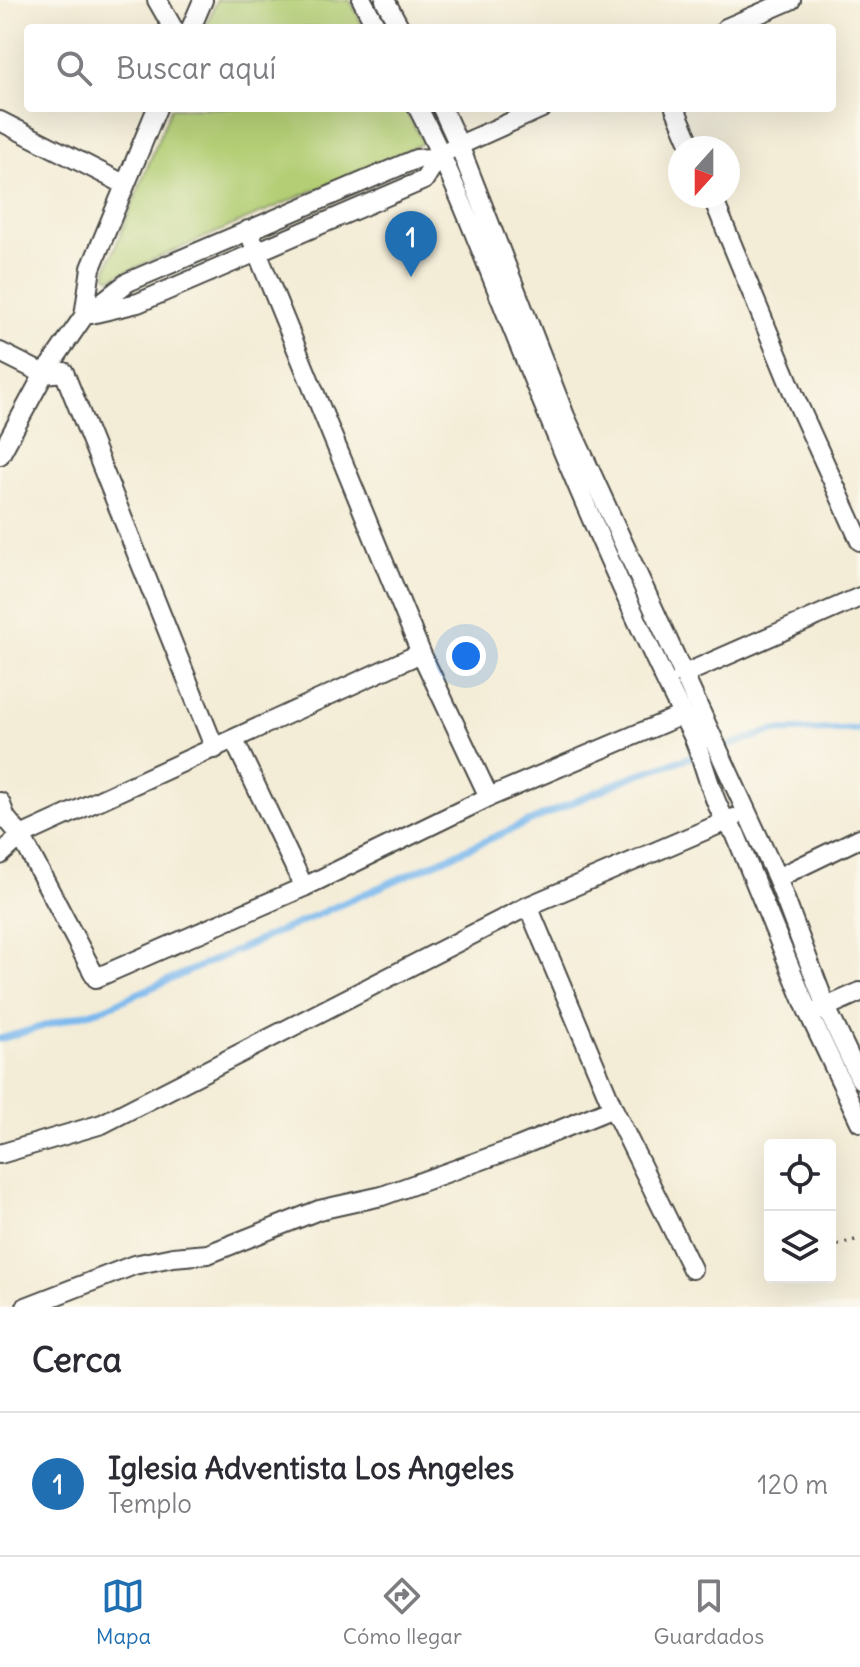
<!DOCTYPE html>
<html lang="es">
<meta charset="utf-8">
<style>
:root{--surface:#fff;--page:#f7f7f7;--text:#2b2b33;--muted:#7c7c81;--line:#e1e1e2;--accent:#1f6fb2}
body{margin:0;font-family:Delius,sans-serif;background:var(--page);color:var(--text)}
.controls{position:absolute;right:24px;bottom:24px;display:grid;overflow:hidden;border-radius:8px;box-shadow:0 8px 32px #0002}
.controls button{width:72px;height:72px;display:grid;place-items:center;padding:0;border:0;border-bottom:2px solid var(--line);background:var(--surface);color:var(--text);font:40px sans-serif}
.compass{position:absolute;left:668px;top:136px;width:72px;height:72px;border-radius:50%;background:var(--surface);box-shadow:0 8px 32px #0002;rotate:201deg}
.you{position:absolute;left:466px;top:656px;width:28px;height:28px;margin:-20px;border:6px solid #fff;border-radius:50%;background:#1a73e8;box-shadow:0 0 0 12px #1a73e833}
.badge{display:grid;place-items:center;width:52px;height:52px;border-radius:50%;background:var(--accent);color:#fff;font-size:26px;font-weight:700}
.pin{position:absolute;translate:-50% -66px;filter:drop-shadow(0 2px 4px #0008)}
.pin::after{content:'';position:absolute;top:42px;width:28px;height:24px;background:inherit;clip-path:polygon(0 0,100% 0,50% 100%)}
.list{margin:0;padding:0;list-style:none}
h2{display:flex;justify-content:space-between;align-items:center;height:104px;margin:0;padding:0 32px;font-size:34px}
h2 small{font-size:26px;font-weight:400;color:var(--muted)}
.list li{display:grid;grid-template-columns:52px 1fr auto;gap:24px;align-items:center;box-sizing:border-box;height:144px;padding:0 32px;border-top:2px solid var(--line)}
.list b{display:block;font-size:30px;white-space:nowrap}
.list p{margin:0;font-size:26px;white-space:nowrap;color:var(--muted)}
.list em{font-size:26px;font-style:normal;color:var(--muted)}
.icon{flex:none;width:44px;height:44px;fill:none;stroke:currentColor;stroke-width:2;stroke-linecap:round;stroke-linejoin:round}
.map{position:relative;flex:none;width:860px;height:1307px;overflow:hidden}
.search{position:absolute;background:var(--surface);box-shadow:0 8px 32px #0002;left:24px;right:24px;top:24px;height:88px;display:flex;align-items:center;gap:20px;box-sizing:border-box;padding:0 28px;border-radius:8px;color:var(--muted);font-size:30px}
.sheet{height:248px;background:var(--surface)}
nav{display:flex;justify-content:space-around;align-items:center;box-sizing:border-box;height:112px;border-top:2px solid var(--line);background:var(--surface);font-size:22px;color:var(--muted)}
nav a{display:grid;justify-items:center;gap:4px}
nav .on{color:var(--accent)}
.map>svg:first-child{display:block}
.green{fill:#b3ce74;stroke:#6f7c50;stroke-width:2}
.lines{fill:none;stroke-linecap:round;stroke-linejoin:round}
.stream{stroke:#7ab8ed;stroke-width:7}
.minor-casing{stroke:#494845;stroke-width:22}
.path{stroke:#494845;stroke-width:4;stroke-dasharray:2 6;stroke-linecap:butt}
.minor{stroke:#fff;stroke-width:18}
</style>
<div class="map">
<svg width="860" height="1307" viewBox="0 0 860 1307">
<rect width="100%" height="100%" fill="#fbf7ec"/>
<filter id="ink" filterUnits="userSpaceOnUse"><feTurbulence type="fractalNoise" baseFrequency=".0125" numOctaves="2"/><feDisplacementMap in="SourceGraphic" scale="16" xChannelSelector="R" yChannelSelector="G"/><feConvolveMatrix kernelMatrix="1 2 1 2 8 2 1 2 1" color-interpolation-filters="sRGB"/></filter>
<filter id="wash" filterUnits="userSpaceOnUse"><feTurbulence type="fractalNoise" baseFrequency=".006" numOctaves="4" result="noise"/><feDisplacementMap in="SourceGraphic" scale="32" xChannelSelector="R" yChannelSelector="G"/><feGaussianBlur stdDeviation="1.8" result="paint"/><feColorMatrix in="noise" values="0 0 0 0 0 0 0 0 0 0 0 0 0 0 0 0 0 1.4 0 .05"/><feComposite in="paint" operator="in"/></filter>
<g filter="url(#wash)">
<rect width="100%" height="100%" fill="#f3ecd6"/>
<path class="green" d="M 217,0 L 350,0 L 364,28 L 205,28 Z
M 171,108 L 405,108 L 423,143 L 111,278 L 107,275 L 107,268 Z"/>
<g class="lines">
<path class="stream" d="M 721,748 L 772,731 L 860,729
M 0,1039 L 105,1008 L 633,776 L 697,755"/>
</g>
</g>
<g filter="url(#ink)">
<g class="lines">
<defs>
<path id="minor" d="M 157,0 L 173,28
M 362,0 L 377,28
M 385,0 L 400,28
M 191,28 L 203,0
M 726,28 L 791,0
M 418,108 C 458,185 487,267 520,347 C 573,478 628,608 692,734 C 706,764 713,811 735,833 L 809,1014 L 860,1122
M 442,108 L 459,145 L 565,416 L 777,878 L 826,1007 L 860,1079
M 675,108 L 692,148
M 0,121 L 124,184
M 712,196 L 797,402 L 860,541
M 248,230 L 421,653 L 489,797
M 91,314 L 138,303 L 424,180 L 441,153
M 84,316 L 128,282 L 416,159 L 431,158 L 542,108
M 0,352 L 44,374 L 64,372 L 215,749
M 0,455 L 44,374 L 84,316 L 91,268 L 157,108
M 682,675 L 860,597
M 234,740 L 304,887
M 0,802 L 6,818 L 21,836 L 96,978 L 304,887 L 489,797 L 682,715
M 0,855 L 21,836 L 421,653
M 777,878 L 860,838
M 528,906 L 613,1108 L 692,1269
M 815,1012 L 860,992
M 0,1154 L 102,1124 L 528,906 L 734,818
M 26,1307 L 134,1265 L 173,1257 L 208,1254 L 319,1210 L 382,1196 L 518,1147 L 613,1108"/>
</defs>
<use href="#minor" class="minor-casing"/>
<path class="path" d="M 830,1247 L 860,1239"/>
<use href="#minor" class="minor"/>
</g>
</g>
</svg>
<div class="controls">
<button><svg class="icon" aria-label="locate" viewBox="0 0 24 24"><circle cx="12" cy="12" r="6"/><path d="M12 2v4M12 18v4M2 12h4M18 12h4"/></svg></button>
<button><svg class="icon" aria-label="layers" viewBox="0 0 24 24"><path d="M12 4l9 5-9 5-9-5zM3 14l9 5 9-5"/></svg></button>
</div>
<svg class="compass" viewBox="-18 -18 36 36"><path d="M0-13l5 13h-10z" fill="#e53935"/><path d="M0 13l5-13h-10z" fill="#7c7c81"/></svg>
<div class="you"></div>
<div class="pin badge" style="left:411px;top:277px">1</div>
<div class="search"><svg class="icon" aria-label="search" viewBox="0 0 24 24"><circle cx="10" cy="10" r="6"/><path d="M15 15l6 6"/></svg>Buscar aquí</div>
</div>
<section class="sheet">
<h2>Cerca<small></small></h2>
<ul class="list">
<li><span class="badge">1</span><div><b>Iglesia Adventista Los Angeles</b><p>Templo</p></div><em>120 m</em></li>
</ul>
</section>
<nav>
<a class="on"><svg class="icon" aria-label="map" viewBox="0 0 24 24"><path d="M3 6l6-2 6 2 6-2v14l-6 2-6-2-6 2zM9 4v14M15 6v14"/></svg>Mapa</a>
<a><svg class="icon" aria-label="directions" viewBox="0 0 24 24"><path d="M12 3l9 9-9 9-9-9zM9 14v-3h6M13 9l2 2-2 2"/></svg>Cómo llegar</a>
<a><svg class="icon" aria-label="saved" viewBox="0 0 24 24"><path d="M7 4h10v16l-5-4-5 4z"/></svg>Guardados</a>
</nav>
